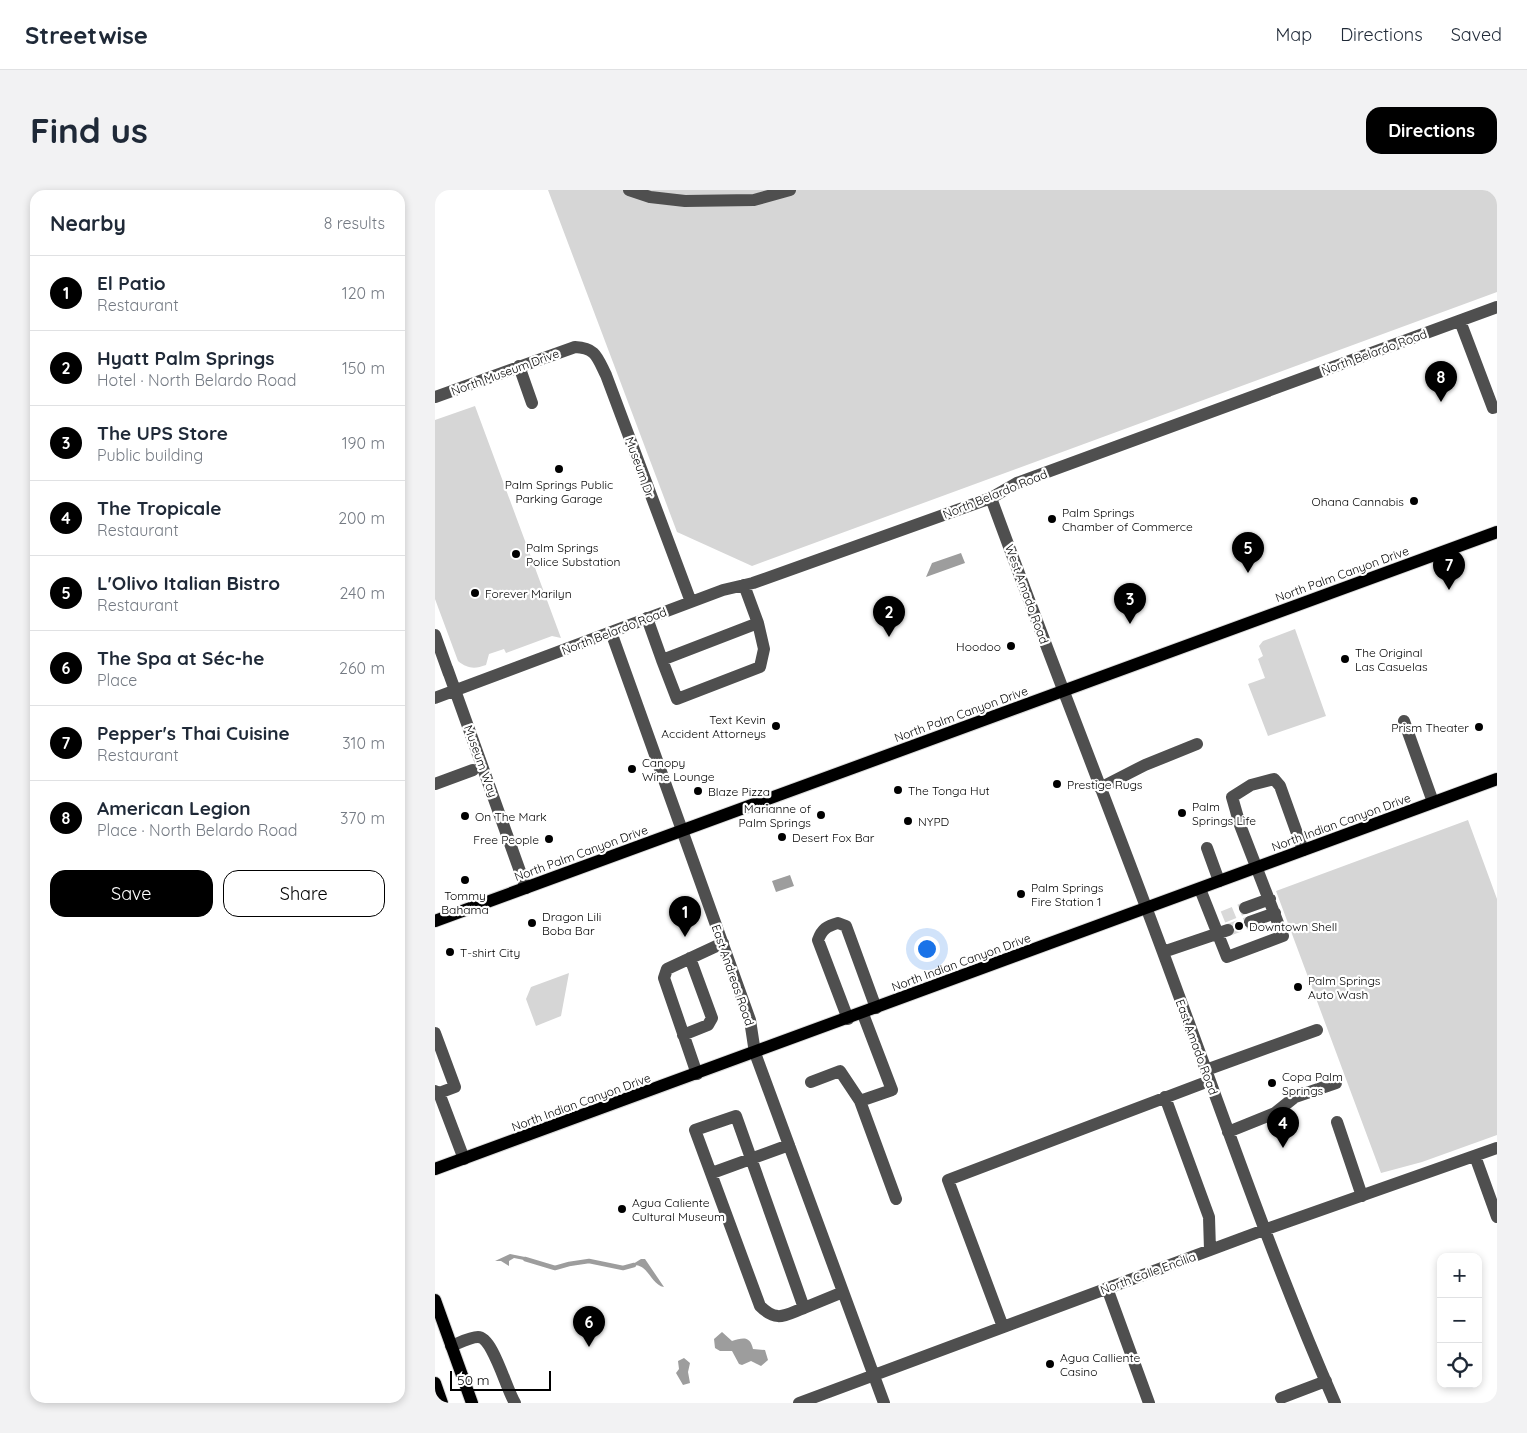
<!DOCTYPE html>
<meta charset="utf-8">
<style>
:root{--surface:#fff;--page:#f2f2f3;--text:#1f2937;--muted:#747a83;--line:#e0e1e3;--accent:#000}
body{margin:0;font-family:Quicksand,sans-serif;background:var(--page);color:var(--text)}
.controls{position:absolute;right:15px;bottom:15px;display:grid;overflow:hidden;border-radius:10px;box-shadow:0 2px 8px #0003}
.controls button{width:45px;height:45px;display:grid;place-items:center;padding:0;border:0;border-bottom:1px solid var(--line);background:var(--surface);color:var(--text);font:25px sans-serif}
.scale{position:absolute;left:15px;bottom:12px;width:101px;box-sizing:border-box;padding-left:5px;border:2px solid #000;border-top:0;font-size:14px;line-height:18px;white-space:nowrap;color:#000;-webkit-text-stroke:4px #fff;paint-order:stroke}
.you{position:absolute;left:491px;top:758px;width:18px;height:18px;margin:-12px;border:4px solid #fff;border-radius:50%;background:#1a73e8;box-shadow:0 0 0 8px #1a73e833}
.badge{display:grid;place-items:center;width:32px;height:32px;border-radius:50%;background:var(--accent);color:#fff;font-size:16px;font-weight:700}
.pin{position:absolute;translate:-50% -41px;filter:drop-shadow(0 1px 2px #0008)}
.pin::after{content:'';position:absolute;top:26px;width:18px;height:15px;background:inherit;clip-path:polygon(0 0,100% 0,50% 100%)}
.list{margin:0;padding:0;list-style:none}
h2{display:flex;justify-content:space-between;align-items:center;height:65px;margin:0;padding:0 20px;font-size:21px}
h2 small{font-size:16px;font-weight:400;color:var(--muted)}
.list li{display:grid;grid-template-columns:32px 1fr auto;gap:15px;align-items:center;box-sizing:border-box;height:75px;padding:0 20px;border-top:1px solid var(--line)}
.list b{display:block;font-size:19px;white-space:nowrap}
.list p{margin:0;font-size:16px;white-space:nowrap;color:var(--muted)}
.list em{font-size:16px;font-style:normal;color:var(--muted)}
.actions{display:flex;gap:10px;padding:15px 20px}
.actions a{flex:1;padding:11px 0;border:1px solid var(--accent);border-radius:15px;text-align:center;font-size:18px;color:var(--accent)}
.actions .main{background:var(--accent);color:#fff}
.icon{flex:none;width:28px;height:28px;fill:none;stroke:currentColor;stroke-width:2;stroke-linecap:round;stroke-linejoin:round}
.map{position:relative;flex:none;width:1062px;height:1213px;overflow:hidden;border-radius:15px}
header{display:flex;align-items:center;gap:30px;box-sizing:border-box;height:70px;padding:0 25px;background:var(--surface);border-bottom:1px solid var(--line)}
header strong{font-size:24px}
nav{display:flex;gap:28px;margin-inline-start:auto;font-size:18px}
.intro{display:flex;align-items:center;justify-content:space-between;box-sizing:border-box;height:120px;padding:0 30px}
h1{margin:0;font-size:35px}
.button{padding:12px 22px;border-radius:15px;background:var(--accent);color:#fff;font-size:18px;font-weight:700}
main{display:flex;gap:30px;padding:0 30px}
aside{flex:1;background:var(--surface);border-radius:15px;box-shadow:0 2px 8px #0003}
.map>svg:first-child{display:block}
.green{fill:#d6d6d6}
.water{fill:#9d9d9d}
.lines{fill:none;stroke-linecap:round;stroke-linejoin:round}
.stream{stroke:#9d9d9d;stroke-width:4.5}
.minor-tunnel{stroke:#d9d9d9;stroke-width:12;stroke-dasharray:12 6;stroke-linecap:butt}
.major-casing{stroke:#dbdbdb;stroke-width:14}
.minor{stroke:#4f4f4f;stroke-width:12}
.major{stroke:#000;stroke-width:12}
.poi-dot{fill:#000;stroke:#fff;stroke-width:2}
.labels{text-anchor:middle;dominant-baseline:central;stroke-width:4.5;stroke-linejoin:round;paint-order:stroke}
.street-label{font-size:12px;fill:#000;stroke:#fff}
.poi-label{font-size:12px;fill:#000;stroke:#fff;text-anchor:start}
</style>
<header>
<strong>Streetwise</strong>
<nav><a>Map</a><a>Directions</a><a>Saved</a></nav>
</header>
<div class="intro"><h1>Find us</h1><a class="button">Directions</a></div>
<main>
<aside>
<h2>Nearby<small>8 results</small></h2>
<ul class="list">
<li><span class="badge">1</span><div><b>El Patio</b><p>Restaurant</p></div><em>120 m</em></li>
<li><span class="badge">2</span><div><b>Hyatt Palm Springs</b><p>Hotel · North Belardo Road</p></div><em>150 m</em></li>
<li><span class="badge">3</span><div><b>The UPS Store</b><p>Public building</p></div><em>190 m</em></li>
<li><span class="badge">4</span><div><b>The Tropicale</b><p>Restaurant</p></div><em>200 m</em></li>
<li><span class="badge">5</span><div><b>L'Olivo Italian Bistro</b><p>Restaurant</p></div><em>240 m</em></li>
<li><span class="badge">6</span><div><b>The Spa at Séc-he</b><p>Place</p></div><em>260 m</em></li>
<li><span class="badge">7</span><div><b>Pepper's Thai Cuisine</b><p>Restaurant</p></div><em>310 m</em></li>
<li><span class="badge">8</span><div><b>American Legion</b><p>Place · North Belardo Road</p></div><em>370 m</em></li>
</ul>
<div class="actions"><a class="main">Save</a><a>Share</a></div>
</aside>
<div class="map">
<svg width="1062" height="1213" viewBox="0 0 1062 1213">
<rect width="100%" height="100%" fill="#fff"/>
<path class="green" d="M 113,0 L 1062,0 L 1062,102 L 317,376 L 242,342 Z
M 40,216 L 126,448 L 117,446 L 71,463 L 69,459 L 54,464 L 51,475 C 40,479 33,479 23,471 L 0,409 L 0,230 Z
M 860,439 L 891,526 L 833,546 L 813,494 L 830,488 L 823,469 L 828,466 L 824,456 L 828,451 Z
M 1033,630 L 1062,709 L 1062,945 L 987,972 L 946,983 L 841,701 Z
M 134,783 L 126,826 L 101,836 L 91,809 L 96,797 Z"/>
<path class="water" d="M 526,363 L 530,373 L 491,387 L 497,373 Z
M 355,685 L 359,696 L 341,702 L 337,691 Z
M 75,1064 L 90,1067 L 91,1067 L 89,1070 L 79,1068 L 74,1071 L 74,1076 L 66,1071 L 60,1071 Z
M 206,1069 L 210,1069 L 229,1097 C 216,1095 214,1075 199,1075 L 198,1074 Z
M 287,1142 L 297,1151 C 307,1148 315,1145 318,1159 L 330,1160 L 333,1170 L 326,1176 L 316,1171 L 307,1175 L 304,1174 L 297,1161 L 285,1161 L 280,1158 L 279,1149 Z
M 249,1168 L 255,1173 L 253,1182 L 255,1193 L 248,1195 L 241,1183 L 244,1179 L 243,1171 Z"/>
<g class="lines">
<path class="stream" d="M 90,1069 L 120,1078 L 134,1074 L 154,1071 L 188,1078 L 199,1075"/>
<path class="minor-tunnel" d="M 788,727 L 810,718
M 793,740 L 815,732"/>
<defs>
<path id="major" d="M 0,731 L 1062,342
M 0,979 L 1062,589
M 0,1110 L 37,1213
M 0,1193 L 7,1213"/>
</defs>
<use href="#major" class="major-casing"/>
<path class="minor" d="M 194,0 L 215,7 L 250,11 L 319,10 L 355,0
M 1025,131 L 1058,218
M 84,176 L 97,213
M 0,207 L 140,157 C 161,158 162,167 171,185 L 256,412
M 556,308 C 606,445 660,581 711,717 C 774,883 829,1051 900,1213
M 212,428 L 227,470 L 323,433 L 309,395
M 176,442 L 315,830 L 320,863 L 449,1213
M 0,445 L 14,484
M 227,470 L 242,509 L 325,477 L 329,459 L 323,433
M 12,478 L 91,698
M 0,508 L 288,400 L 318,393 L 556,308 L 582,293 L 1062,117
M 969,531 L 998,612
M 0,594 L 38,580
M 665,598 L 710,575 L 762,554
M 772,658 L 784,691
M 765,699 L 792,767 L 848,746 L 805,635 L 797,607 L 816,595 L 839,589 L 845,596 L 868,660
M 810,718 L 835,709
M 815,732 L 840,723
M 728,762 L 793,740
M 428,824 L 457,900 L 425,911 L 461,1009
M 413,829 L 383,750 C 387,739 392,736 403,733 L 411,736 L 441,818
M 0,843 L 20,897 L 4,903 L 0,901
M 248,845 L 273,835 L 277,828 L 255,768
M 771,880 L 882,840
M 262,884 L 229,788 L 232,779 L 288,753
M 376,892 L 405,881 L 425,911
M 4,903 L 29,969
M 730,907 L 774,1027 L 775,1060
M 902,932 L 927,1006
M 793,942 L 840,923 L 860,907 L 901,893
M 1040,966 L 1062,1027
M 277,983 L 354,955
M 672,1098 L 714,1213
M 369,1118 C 350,1125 342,1133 325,1116 L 260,940 L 301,926 L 369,1118 L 408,1102
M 568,1137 L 513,990 L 774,891
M 16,1156 C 24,1153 35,1147 43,1147 C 58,1147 71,1199 80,1213
M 846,1208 L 891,1191
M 364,1213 L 829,1040 L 1062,958"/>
<use href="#major" class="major"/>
</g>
<g class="poi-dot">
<circle cx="124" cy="279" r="5"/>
<circle cx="979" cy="311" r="5"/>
<circle cx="617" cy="329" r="5"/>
<circle cx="81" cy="364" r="5"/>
<circle cx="40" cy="403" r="5"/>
<circle cx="576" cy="456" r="5"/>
<circle cx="910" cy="469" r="5"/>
<circle cx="341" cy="536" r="5"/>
<circle cx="1044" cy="537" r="5"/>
<circle cx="197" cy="579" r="5"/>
<circle cx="622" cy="594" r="5"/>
<circle cx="463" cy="600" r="5"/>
<circle cx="263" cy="601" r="5"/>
<circle cx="747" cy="623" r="5"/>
<circle cx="386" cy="625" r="5"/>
<circle cx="30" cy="626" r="5"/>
<circle cx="473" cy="631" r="5"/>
<circle cx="347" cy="647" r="5"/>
<circle cx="114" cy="649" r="5"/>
<circle cx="30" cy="690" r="5"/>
<circle cx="586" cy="704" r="5"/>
<circle cx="97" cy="733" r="5"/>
<circle cx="804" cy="736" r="5"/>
<circle cx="15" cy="762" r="5"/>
<circle cx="863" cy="797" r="5"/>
<circle cx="837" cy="893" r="5"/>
<circle cx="187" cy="1019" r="5"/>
<circle cx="615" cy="1174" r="5"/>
</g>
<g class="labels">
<g class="street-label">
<text transform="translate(939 162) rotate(-20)">North Belardo Road</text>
<text transform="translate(70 182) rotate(-20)">North Museum Drive</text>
<text transform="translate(205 277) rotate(70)">Museum Dr</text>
<text transform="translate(560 304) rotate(-22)">North Belardo Road</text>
<text transform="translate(907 384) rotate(-20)">North Palm Canyon Drive</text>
<text transform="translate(592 404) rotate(70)">West Amado Road</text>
<text transform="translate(179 441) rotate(-21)">North Belardo Road</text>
<text transform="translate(526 524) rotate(-20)">North Palm Canyon Drive</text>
<text transform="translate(46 571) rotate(70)">Museum Way</text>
<text transform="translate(906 632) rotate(-20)">North Indian Canyon Drive</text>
<text transform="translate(146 663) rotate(-20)">North Palm Canyon Drive</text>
<text transform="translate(526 772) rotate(-20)">North Indian Canyon Drive</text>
<text transform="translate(298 785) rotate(71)">East Andreas Road</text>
<text transform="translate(762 857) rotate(70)">East Amado Road</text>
<text transform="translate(146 912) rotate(-20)">North Indian Canyon Drive</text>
<text transform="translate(713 1083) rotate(-20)">North Calle Encilia</text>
</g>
<g class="poi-label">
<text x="124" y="294" text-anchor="middle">Palm Springs Public<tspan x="124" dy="14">Parking Garage</tspan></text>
<text x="969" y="311" text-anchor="end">Ohana Cannabis</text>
<text x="627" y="322">Palm Springs<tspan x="627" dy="14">Chamber of Commerce</tspan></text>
<text x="91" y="357">Palm Springs<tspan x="91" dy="14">Police Substation</tspan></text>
<text x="50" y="403">Forever Marilyn</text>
<text x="566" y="456" text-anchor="end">Hoodoo</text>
<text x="920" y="462">The Original<tspan x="920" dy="14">Las Casuelas</tspan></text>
<text x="331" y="529" text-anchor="end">Text Kevin<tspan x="331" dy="14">Accident Attorneys</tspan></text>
<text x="1034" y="537" text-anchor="end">Prism Theater</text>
<text x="207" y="572">Canopy<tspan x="207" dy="14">Wine Lounge</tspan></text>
<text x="632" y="594">Prestige Rugs</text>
<text x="473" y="600">The Tonga Hut</text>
<text x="273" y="601">Blaze Pizza</text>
<text x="757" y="616">Palm<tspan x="757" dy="14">Springs Life</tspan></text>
<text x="376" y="618" text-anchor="end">Marianne of<tspan x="376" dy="14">Palm Springs</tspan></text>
<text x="40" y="626">On The Mark</text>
<text x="483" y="631">NYPD</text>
<text x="357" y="647">Desert Fox Bar</text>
<text x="104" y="649" text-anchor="end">Free People</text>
<text x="596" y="697">Palm Springs<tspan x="596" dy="14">Fire Station 1</tspan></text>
<text x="30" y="705" text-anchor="middle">Tommy<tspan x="30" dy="14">Bahama</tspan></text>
<text x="107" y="726">Dragon Lili<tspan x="107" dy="14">Boba Bar</tspan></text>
<text x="814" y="736">Downtown Shell</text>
<text x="25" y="762">T-shirt City</text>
<text x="873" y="790">Palm Springs<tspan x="873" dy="14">Auto Wash</tspan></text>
<text x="847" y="886">Copa Palm<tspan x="847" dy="14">Springs</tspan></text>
<text x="197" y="1012">Agua Caliente<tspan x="197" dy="14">Cultural Museum</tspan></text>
<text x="625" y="1167">Agua Calliente<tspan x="625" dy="14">Casino</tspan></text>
</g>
</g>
</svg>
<div class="controls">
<button>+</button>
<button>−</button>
<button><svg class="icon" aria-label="locate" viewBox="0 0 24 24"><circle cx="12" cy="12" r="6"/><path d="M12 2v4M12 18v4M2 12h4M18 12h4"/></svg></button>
</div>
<div class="scale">50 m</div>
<div class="you"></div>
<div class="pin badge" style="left:250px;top:747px">1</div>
<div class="pin badge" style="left:454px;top:447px">2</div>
<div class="pin badge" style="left:695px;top:434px">3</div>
<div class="pin badge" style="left:848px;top:958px">4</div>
<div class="pin badge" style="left:813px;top:383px">5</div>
<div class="pin badge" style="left:154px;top:1157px">6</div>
<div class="pin badge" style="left:1014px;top:400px">7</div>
<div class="pin badge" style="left:1006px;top:212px">8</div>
</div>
</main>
